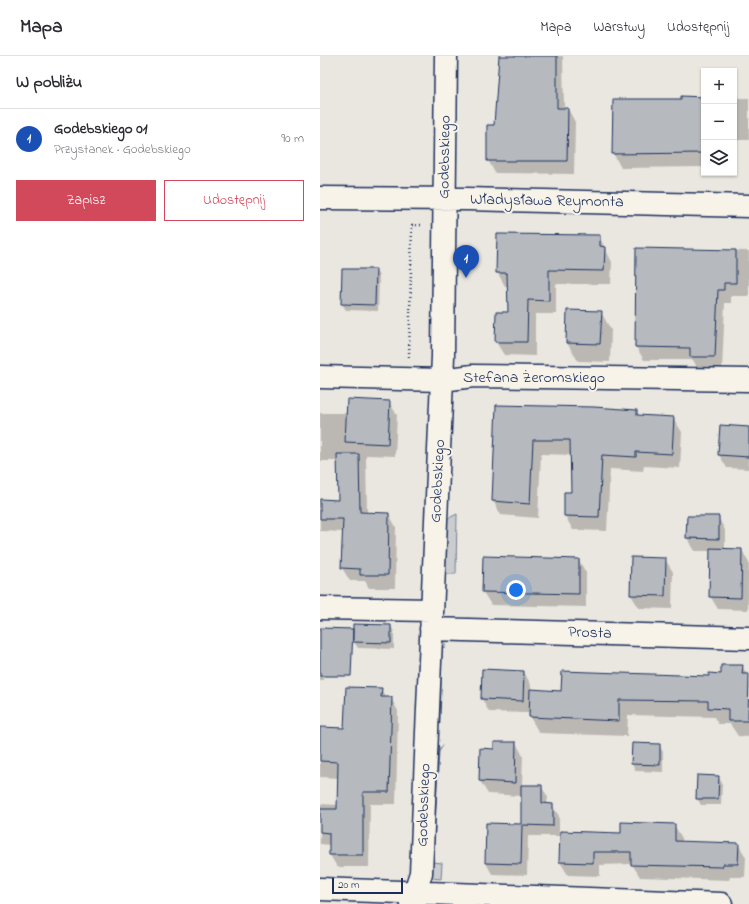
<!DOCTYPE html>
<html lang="pl">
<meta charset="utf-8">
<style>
:root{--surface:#fff;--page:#f2f2f3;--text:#2b2b33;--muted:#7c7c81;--line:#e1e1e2;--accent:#d1495b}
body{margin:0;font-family:"Indie Flower",sans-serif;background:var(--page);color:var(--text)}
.controls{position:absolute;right:12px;top:12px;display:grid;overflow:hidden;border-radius:0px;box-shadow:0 1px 3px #0004}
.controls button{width:36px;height:36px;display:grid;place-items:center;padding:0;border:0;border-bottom:1px solid var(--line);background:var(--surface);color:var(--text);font:20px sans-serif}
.scale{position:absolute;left:12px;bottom:10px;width:71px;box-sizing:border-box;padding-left:4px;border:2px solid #1b2f5e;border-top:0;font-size:11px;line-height:14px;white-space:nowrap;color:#1b2f5e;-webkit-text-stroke:3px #f7f3e8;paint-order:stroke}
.you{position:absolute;left:196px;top:534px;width:14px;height:14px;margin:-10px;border:3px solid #fff;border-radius:50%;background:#1a73e8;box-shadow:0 0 0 6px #1a73e833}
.badge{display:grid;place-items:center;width:26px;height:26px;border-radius:50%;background:var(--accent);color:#fff;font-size:13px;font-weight:700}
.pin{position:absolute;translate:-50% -33px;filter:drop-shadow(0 1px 2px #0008)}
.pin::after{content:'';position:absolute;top:21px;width:14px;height:12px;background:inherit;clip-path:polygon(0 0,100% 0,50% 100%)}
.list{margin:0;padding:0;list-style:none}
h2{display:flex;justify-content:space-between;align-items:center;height:52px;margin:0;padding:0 16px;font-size:17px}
h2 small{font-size:13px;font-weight:400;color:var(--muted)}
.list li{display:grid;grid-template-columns:26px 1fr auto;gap:12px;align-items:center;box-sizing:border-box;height:60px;padding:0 16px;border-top:1px solid var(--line)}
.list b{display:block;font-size:15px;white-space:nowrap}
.list p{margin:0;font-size:13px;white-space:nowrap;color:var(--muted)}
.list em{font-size:13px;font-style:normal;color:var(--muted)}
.actions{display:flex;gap:8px;padding:12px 16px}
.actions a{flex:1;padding:9px 0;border:1px solid var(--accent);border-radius:0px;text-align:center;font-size:14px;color:var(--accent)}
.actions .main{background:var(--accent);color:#fff}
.icon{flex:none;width:22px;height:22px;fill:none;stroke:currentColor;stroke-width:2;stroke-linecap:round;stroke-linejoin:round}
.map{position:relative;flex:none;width:429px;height:848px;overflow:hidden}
header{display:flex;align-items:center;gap:24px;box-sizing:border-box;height:56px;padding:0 20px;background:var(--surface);border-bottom:1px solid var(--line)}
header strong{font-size:19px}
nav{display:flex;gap:22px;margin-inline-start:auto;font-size:14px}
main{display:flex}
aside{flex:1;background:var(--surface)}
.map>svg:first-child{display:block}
.green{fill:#cbcccd;stroke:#737e96}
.shadow{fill:#0003}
.building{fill:#b6babf;stroke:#1b2f5e}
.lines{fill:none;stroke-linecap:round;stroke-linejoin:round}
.minor-casing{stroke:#1b2f5e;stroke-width:25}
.path{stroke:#1b2f5e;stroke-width:2.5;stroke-dasharray:1 3;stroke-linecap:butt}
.minor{stroke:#f7f3e8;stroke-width:22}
.labels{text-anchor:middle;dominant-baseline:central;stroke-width:4;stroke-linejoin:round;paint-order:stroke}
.street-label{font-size:16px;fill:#1b2f5e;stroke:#f7f3e8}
</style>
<header>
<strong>Mapa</strong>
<nav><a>Mapa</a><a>Warstwy</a><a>Udostępnij</a></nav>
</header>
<main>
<aside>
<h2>W pobliżu<small></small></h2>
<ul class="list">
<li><span class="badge" style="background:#1a4fb4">1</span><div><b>Godebskiego 01</b><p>Przystanek · Godebskiego</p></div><em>90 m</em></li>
</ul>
<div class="actions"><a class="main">Zapisz</a><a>Udostępnij</a></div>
</aside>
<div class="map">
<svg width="429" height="848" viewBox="0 0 429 848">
<rect width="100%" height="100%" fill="#eae7e0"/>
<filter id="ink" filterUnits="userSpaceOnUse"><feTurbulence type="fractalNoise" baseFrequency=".025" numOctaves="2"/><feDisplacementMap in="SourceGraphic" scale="8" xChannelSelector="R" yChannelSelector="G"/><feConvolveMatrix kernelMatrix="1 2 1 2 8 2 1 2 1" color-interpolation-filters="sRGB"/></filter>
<g filter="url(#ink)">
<path class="green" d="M 137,458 L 136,518 L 127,518 L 124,516 L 127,463 Z
M 125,587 L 125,591 L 122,592 L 120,668 L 117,668 L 121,589 Z
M 123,689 L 119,696 L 113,806 L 122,807 L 121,823 L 111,822 L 116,697 Z"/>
<path class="shadow" d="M 180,0 L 243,0 L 244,53 L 248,53 L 255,66 L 254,118 L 175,117 L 168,104 L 175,70 Z
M 384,42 L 384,111 L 301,112 L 293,97 L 362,44 Z
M 414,42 L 429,42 L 429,84 L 414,84 Z
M 279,180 L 292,206 L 291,228 L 236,228 L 236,258 L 215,258 L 215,300 L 184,299 L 176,286 L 189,257 L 188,230 L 185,230 L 177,216 Z
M 317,193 L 429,195 L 429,240 L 411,240 L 411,247 L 405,247 L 402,314 L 378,313 L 373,304 L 324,304 L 316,291 Z
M 55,214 L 59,220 L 58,255 L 26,254 L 22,248 Z
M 281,256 L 291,274 L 290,306 L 258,305 L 247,287 Z
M 69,346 L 77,359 L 75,400 L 46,399 L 47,457 L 69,458 L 76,471 L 75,532 L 49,532 L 45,525 L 30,525 L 22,512 L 23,476 L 0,475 L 0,444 L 19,445 L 18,405 L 0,405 L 0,357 L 28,357 Z
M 177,350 L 317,355 L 319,360 L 353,362 L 362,376 L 360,412 L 324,410 L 323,415 L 290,413 L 287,475 L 253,474 L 245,460 L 252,437 L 251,399 L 221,398 L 218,462 L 181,459 L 173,445 Z
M 429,372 L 429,413 L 407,412 L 399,399 Z
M 368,461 L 398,461 L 405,474 L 405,494 L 422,494 L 429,507 L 428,554 L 398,553 L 390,540 L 391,495 L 375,495 L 367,482 Z
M 345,503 L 353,516 L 352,553 L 319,552 L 311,539 Z
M 259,504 L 266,517 L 266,551 L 171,549 L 163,536 Z
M 71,570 L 74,576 L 74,593 L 38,592 L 34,586 Z
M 0,573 L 8,586 L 3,624 L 0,624 Z
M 422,610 L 429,621 L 429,681 L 418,680 L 410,668 L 398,668 L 394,661 L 308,659 L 307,680 L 219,677 L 210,661 L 210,657 L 169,656 L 162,643 L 204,616 L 211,629 L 211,634 L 242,636 L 390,621 L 402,619 Z
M 61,633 L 66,642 L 71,642 L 78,655 L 76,748 L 50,748 L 49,811 L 17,811 L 10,799 L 10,789 L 0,788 L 0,748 L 18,749 L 18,722 L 0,721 L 0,672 L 25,673 Z
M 196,687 L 203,700 L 202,730 L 221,730 L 228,741 L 227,748 L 232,749 L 239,760 L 239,780 L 208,780 L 207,819 L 172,818 L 166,807 L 202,769 L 202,740 L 168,738 L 160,725 L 175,694 Z
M 339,689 L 343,696 L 343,716 L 316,715 L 312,708 Z
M 398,721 L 402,727 L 401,749 L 381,749 L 377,742 Z
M 354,769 L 362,782 L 362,786 L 418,788 L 426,801 L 425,821 L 410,821 L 409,824 L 320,821 L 312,808 L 280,809 L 280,820 L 248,819 L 240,806 L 241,776 L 302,778 Z"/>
<path class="building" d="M 179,0 L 237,0 L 237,52 L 248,52 L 247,105 L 167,105 L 167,69 L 174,69 Z
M 361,40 L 384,41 L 384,97 L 292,98 L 293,43 L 361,43 Z
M 177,178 L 280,179 L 280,190 L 285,191 L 284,215 L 229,214 L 229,245 L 208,244 L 207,286 L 175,286 L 176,256 L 188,256 L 187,217 L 176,217 Z
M 316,192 L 416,194 L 416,227 L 404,227 L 404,234 L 398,234 L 395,301 L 370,301 L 370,292 L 315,291 Z
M 22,213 L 56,213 L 55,249 L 21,248 Z
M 247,254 L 282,255 L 280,288 L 246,287 Z
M 27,343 L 70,345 L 68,388 L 25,386 Z
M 176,349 L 274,351 L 317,354 L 317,359 L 354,361 L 352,398 L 316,396 L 316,401 L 282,399 L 279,461 L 244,460 L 244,436 L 251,436 L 250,384 L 213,384 L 210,448 L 172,445 Z
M 400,369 L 429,371 L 429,401 L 398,399 Z
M 17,398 L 39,398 L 40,456 L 69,457 L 68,519 L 40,519 L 40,513 L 21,512 L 23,463 L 0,463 L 0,443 L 18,444 Z
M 367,460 L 399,460 L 399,483 L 366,482 Z
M 390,492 L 422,493 L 421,542 L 389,541 Z
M 163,500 L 259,503 L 259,538 L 162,536 Z
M 311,501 L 346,502 L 345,540 L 310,539 Z
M 33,568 L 71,569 L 71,587 L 33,586 Z
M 0,572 L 33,573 L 31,620 L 0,620 Z
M 401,609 L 423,609 L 422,618 L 429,618 L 428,665 L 408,665 L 408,653 L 388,652 L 388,645 L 299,644 L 299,665 L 209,661 L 210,633 L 241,635 L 242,615 L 389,620 L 389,617 L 401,618 Z
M 162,613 L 204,615 L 203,645 L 161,643 Z
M 26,631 L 62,632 L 61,641 L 72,641 L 69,736 L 43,736 L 43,799 L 9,799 L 9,777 L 0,776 L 0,753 L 17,753 L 18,706 L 0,705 L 0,671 L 24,672 Z
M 174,686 L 196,686 L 195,727 L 159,725 L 160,692 L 174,693 Z
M 312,687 L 340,688 L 340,709 L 311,708 Z
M 377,719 L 399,720 L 398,743 L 376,743 Z
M 201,729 L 222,729 L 222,747 L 233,748 L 233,770 L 202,769 L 201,808 L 165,807 L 166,767 L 201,768 Z
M 301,766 L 355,768 L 355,785 L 419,787 L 418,808 L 403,808 L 402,811 L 311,809 L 311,796 L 273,796 L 273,807 L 239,806 L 240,775 L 301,777 Z"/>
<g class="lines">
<defs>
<path id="minor" d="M 0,142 L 147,143 L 429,150
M 0,321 L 122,324 L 153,320 L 429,324
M 0,552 L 111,554
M 111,573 L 429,582
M 0,833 L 401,848
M 91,848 L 101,817 L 123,300 L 126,0"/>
</defs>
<use href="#minor" class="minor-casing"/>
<path class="path" d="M 89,301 L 92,169 L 102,169"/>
<use href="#minor" class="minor"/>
</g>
</g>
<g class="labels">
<g class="street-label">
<text transform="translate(125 101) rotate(-89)">Godebskiego</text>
<text transform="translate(227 145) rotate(1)">Władysława Reymonta</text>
<text x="214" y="322">Stefana Żeromskiego</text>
<text transform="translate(118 425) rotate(-87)">Godebskiego</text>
<text transform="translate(270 577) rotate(2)">Prosta</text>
<text transform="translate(104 749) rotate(-88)">Godebskiego</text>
</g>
</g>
</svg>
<div class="controls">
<button>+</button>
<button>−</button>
<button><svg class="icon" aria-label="layers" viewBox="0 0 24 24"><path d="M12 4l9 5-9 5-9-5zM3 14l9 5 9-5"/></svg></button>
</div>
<div class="scale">20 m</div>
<div class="you"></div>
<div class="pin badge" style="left:146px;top:222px;background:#1a4fb4">1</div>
</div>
</main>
